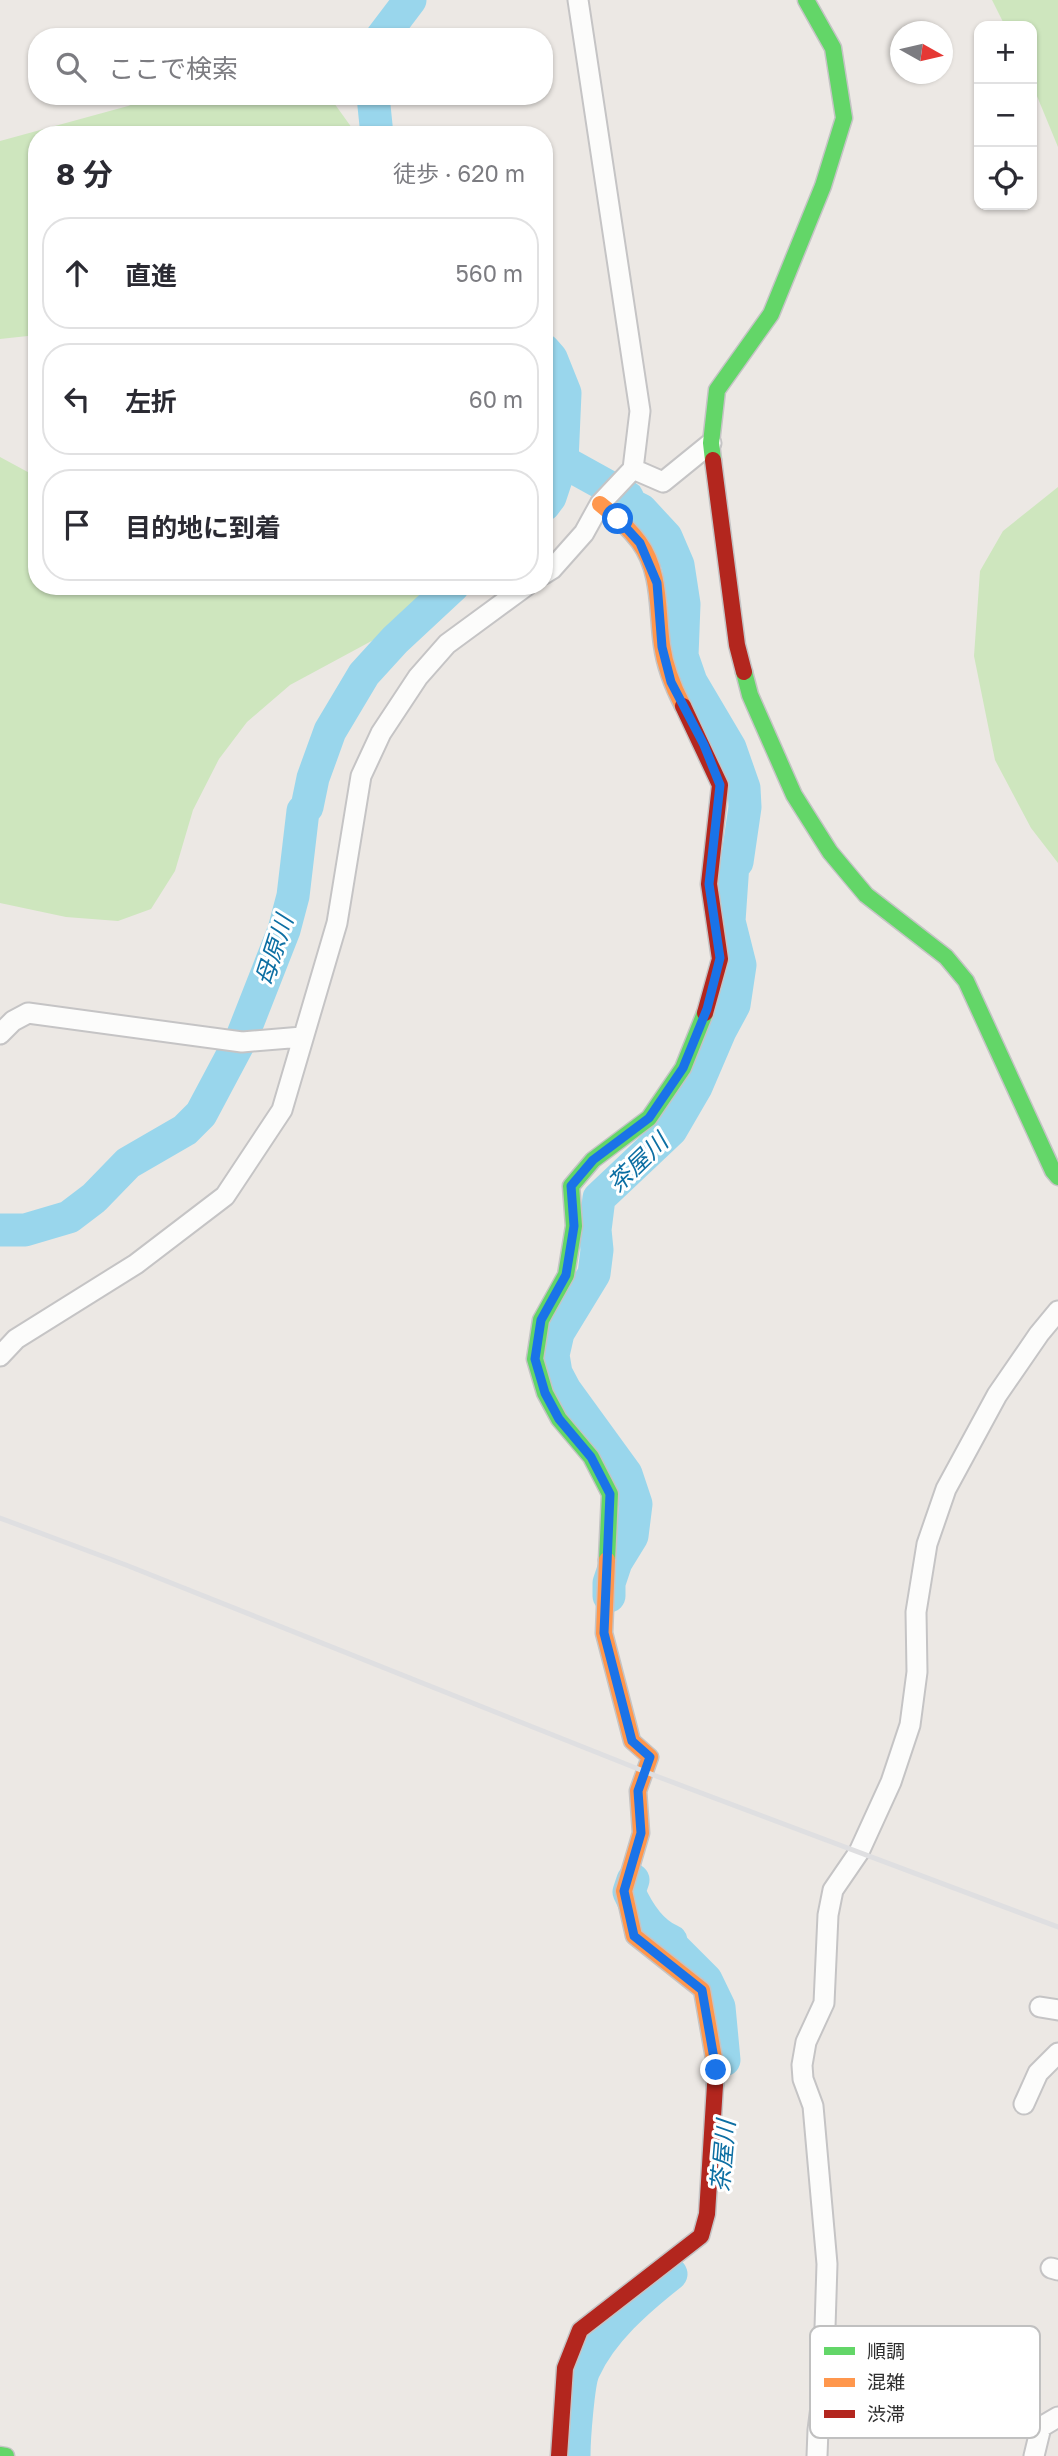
<!DOCTYPE html>
<html lang="ja">
<meta charset="utf-8">
<style>
:root{--surface:#fff;--page:#f7f7f7;--text:#2b2b33;--muted:#7c7c81;--line:#e1e1e2}
body{margin:0;font-family:"Golos Text","Noto Sans JP",sans-serif;background:var(--page);color:var(--text)}
.controls{position:absolute;right:21px;top:21px;display:grid;overflow:hidden;border-radius:14px;box-shadow:0 2px 5px #0004}
.controls button{width:63px;height:63px;display:grid;place-items:center;padding:0;border:0;border-bottom:2px solid var(--line);background:var(--surface);color:var(--text);font:35px sans-serif}
.compass{position:absolute;left:890px;top:21px;width:63px;height:63px;border-radius:50%;background:var(--surface);box-shadow:0 2px 5px #0004;rotate:98deg}
.stop{position:absolute;width:21px;height:21px;margin:-16px;border:5px solid #1a73e8;border-radius:50%;background:#fff}
.stop.end{background:#1a73e8;border-color:#fff;box-shadow:0 2px 7px #0008}
.list{margin:0;padding:0;list-style:none}
h2{display:flex;justify-content:space-between;align-items:center;height:91px;margin:0;padding:0 28px;font-size:30px}
h2 small{font-size:23px;font-weight:400;color:var(--muted)}
.list li{display:grid;grid-template-columns:46px 1fr auto;gap:21px;align-items:center;box-sizing:border-box;height:112px;margin:0 14px 14px;padding:0 14px;border:2px solid var(--line);border-radius:28px}
.list b{display:block;font-size:26px;white-space:nowrap}
.list em{font-size:23px;font-style:normal;color:var(--muted)}
.icon{flex:none;width:38px;height:38px;fill:none;stroke:currentColor;stroke-width:2;stroke-linecap:round;stroke-linejoin:round}
.map{position:relative;flex:none;width:1058px;height:2456px;overflow:hidden}
.search{position:absolute;background:var(--surface);box-shadow:0 2px 5px #0004;left:28px;top:28px;width:525px;height:77px;display:flex;align-items:center;gap:18px;box-sizing:border-box;padding:0 24px;border-radius:28px;color:var(--muted);font-size:26px}
.panel{position:absolute;background:var(--surface);box-shadow:0 2px 5px #0004;left:28px;top:126px;width:525px;height:469px;border-radius:28px}
.map>svg:first-child{display:block}
.green{fill:#cee6be}
.lines{fill:none;stroke-linecap:round;stroke-linejoin:round}
.river{stroke:#99d6ec;stroke-width:33}
.street-casing{stroke:#c5c4c5;stroke-width:23}
.fast-casing{stroke:#c5c4c5;stroke-width:19}
.slow-casing{stroke:#c5c4c5;stroke-width:19}
.jam-casing{stroke:#c5c4c5;stroke-width:19}
.street{stroke:#fcfcfb;stroke-width:19}
.fast{stroke:#63d668;stroke-width:16}
.slow{stroke:#ff974d;stroke-width:16}
.jam{stroke:#b3261e;stroke-width:16}
.rail{stroke:#dfdfe1;stroke-width:5}
.route{stroke:#1a73e8;stroke-width:9}
.labels{text-anchor:middle;dominant-baseline:central;stroke-width:6;stroke-linejoin:round;paint-order:stroke}
.water-label{font-size:24px;font-style:italic;fill:#0d6fa3;stroke:#fff}
.key{fill:#fff;stroke:#c0c0c0;stroke-width:2}
.key-label{font-size:19px;fill:#2e2e2e}
</style>
<div class="map">
<svg width="1058" height="2456" viewBox="0 0 1058 2456">
<rect width="100%" height="100%" fill="#ece8e4"/>
<path class="green" d="M 992,0 L 1058,0 L 1058,147 L 1032,84 L 1032,26 L 1005,26 Z
M 153,96 L 329,96 L 357,135 L 37,135 L 37,335 L 0,339 L 0,141 L 128,106 Z
M 0,457 L 37,477 L 37,586 L 456,586 L 429,610 L 290,685 L 247,722 L 219,759 L 193,810 L 175,871 L 151,909 L 118,921 L 66,917 L 0,903 Z
M 1058,487 L 1058,863 L 1031,828 L 995,760 L 974,656 L 980,571 L 1003,531 Z"/>
<g class="lines">
<path class="river" d="M 382,37 L 410,0
M 373,96 L 377,135
M 544,350 L 551,358 L 565,393 L 562,461 L 550,497 L 544,505
M 562,461 L 627,497 L 631,505 L 641,510 L 666,537 L 678,565 L 684,604 L 682,656 L 691,682 L 730,748 L 744,788 L 745,807 L 737,862 L 733,863 L 729,921 L 740,965 L 734,1005 L 720,1031 L 696,1087 L 671,1130 L 599,1198 L 595,1230 L 597,1250 L 594,1274 L 558,1333 L 553,1355 L 556,1373 L 565,1390 L 626,1474 L 636,1504 L 632,1536 L 616,1562 L 609,1583 L 609,1596
M 0,1230 L 25,1230 L 69,1217 L 94,1198 L 128,1163 L 185,1130 L 201,1114 L 242,1037 L 284,930 L 293,896 L 303,811 L 307,807 L 313,778 L 330,731 L 364,674 L 395,640 L 453,586
M 633,1880 L 629,1892 C 638,1912 650,1932 671,1941 L 672,1946 L 706,1980 L 719,2007 L 724,2060
M 574,2456 C 574,2440 578,2382 584,2370 C 602,2331 638,2300 671,2274"/>
<defs>
<path id="street" d="M 633,469 L 663,482 L 711,443
M 544,574 L 552,569 L 584,533 L 600,504 L 633,469 L 640,411 L 578,0
M 0,1034 L 13,1021 L 28,1013 L 242,1042 L 302,1037
M 0,1356 L 16,1339 L 136,1264 L 225,1196 L 282,1110 L 337,923 L 361,776 L 381,733 L 418,677 L 447,644 L 526,586
M 1040,2007 L 1058,2010
M 1024,2104 L 1038,2073 L 1058,2053
M 1051,2268 L 1058,2270
M 823,2391 L 1041,2427 L 1058,2417
M 817,2456 L 818,2430 L 823,2391 L 827,2264 L 813,2106 L 803,2079 L 802,2065 L 806,2042 L 824,2003 L 828,1915 L 833,1890 L 859,1852 L 891,1782 L 910,1725 L 917,1672 L 916,1612 L 927,1544 L 946,1489 L 997,1395 L 1039,1334 L 1058,1311
M 1034,2456 L 1041,2427"/>
<path id="fast" d="M 713,460 L 711,443 L 717,390 L 771,314 L 823,186 L 844,118 L 833,48 L 806,0
M 744,672 L 750,695 L 794,795 L 830,852 L 866,895 L 946,957 L 966,981 L 1053,1171 L 1058,1177
M 607,1560 L 610,1494 L 591,1457 L 559,1419 L 545,1393 L 535,1359 L 541,1320 L 566,1275 L 574,1226 L 571,1186 L 593,1160 L 649,1118 L 683,1068 L 705,1013
M 0,2455 L 6,2456"/>
<path id="slow" d="M 600,504 C 614,515 628,527 639,542 C 661,572 657,610 662,645 C 665,667 673,687 683,706
M 607,1560 L 604,1633 L 632,1741 L 650,1757 L 638,1791 L 641,1833 L 624,1891 L 634,1936 L 702,1990 L 716,2070 L 715,2085"/>
<path id="jam" d="M 713,460 L 737,645 L 744,672
M 683,706 L 720,785 L 709,884 L 720,959 L 705,1013
M 559,2456 L 565,2368 L 580,2330 L 701,2236 L 707,2214 L 715,2085"/>
</defs>
<use href="#street" class="street-casing"/>
<use href="#fast" class="fast-casing"/>
<use href="#slow" class="slow-casing"/>
<use href="#jam" class="jam-casing"/>
<use href="#street" class="street"/>
<use href="#fast" class="fast"/>
<use href="#slow" class="slow"/>
<use href="#jam" class="jam"/>
<path class="rail" d="M 0,1518 L 126,1565 L 656,1776 L 1058,1927"/>
</g>
<g class="lines">
<path class="route" d="M 618,519 L 640,543 L 657,583 L 662,647 L 671,682 L 704,745 L 720,785 L 709,884 L 720,958 L 707,1009 L 683,1068 L 649,1118 L 593,1160 L 571,1186 L 574,1226 L 566,1275 L 541,1320 L 535,1359 L 545,1393 L 559,1419 L 591,1457 L 610,1494 L 604,1633 L 632,1741 L 650,1757 L 638,1791 L 641,1833 L 624,1891 L 634,1936 L 702,1990 L 716,2070"/>
</g>
<g class="labels">
<g class="water-label">
<text transform="translate(273 950) rotate(-72)">母原川</text>
<text transform="translate(637 1162) rotate(-44)">茶屋川</text>
<text transform="translate(722 2156) rotate(-85)">茶屋川</text>
</g>
</g>
<rect x="810" y="2326" width="230" height="112" rx="10" class="key"/>
<rect x="824" y="2347" width="31" height="8" fill="#63d668"/>
<rect x="824" y="2378" width="31" height="9" fill="#ff974d"/>
<rect x="824" y="2410" width="31" height="8" fill="#b3261e"/>
<g class="key-label">
<text x="867" y="2358">順調</text>
<text x="867" y="2389">混雑</text>
<text x="867" y="2421">渋滞</text>
</g>
</svg>
<div class="controls">
<button>+</button>
<button>−</button>
<button><svg class="icon" aria-label="locate" viewBox="0 0 24 24"><circle cx="12" cy="12" r="6"/><path d="M12 2v4M12 18v4M2 12h4M18 12h4"/></svg></button>
</div>
<svg class="compass" viewBox="-18 -18 36 36"><path d="M0-13l5 13h-10z" fill="#e53935"/><path d="M0 13l5-13h-10z" fill="#7c7c81"/></svg>
<div class="stop" style="left:618px;top:519px"></div>
<div class="stop end" style="left:716px;top:2070px"></div>
<div class="search"><svg class="icon" aria-label="search" viewBox="0 0 24 24"><circle cx="10" cy="10" r="6"/><path d="M15 15l6 6"/></svg>ここで検索</div>
<section class="panel">
<h2>8 分<small>徒歩 · 620 m</small></h2>
<ul class="list">
<li><svg class="icon" aria-label="ahead" viewBox="0 0 24 24"><path d="M12 20V5M6 11l6-6 6 6"/></svg><div><b>直進</b></div><em>560 m</em></li>
<li><svg class="icon" aria-label="left" viewBox="0 0 24 24"><path d="M17 20v-9H6M10 6l-5 5 5 5"/></svg><div><b>左折</b></div><em>60 m</em></li>
<li><svg class="icon" aria-label="arrive" viewBox="0 0 24 24"><path d="M6 21V4h12l-3 4 3 4H6"/></svg><div><b>目的地に到着</b></div></li>
</ul>
</section>
</div>
